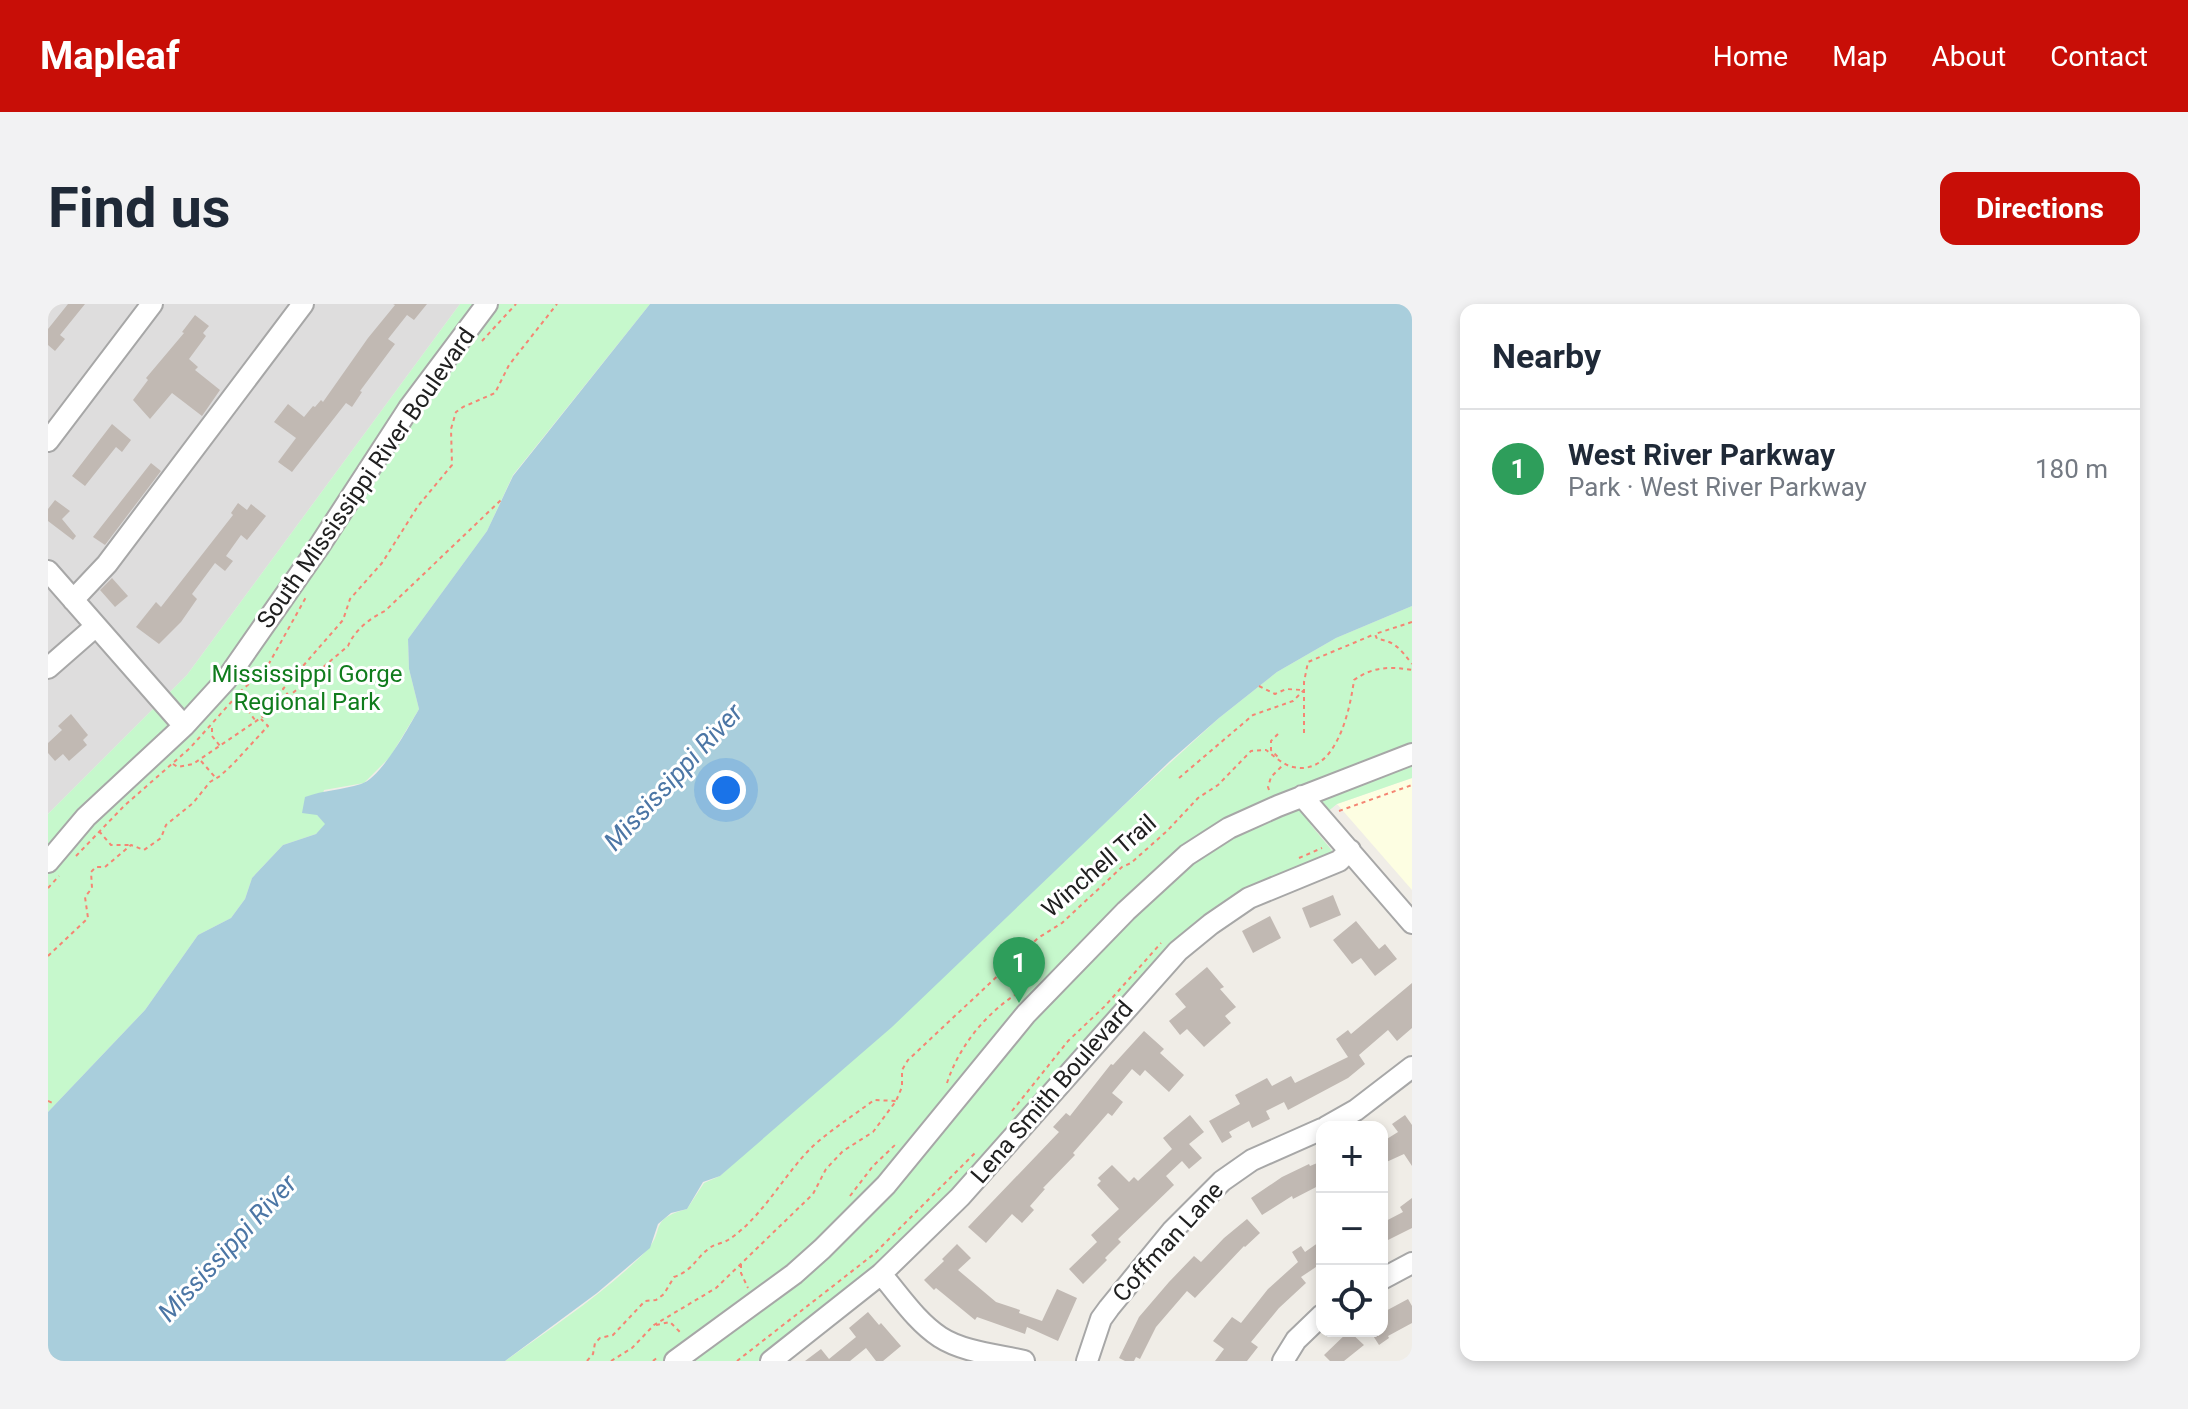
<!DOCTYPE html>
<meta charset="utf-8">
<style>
:root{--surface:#fff;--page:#f2f2f3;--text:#1f2937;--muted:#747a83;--line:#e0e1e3;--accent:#c80e07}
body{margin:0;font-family:Roboto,sans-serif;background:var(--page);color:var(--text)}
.controls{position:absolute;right:24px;bottom:24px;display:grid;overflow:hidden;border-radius:16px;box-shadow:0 4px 12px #0003}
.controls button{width:72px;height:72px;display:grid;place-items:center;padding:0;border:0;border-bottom:2px solid var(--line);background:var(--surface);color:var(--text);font:40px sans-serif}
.you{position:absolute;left:678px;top:486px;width:28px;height:28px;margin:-20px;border:6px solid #fff;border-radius:50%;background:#1a73e8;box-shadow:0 0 0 12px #1a73e833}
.badge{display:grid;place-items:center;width:52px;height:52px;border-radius:50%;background:var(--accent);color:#fff;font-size:26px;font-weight:700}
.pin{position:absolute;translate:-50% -66px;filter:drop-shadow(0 2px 4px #0008)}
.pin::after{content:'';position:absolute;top:42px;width:28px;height:24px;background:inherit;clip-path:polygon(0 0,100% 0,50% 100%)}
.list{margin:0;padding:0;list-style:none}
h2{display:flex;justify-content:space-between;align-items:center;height:104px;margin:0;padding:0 32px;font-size:34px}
h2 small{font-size:26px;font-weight:400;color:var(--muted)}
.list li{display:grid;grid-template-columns:52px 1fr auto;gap:24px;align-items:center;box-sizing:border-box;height:120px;padding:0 32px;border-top:2px solid var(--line)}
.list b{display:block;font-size:30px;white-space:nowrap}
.list p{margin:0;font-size:26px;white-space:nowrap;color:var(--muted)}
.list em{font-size:26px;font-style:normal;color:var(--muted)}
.icon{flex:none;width:44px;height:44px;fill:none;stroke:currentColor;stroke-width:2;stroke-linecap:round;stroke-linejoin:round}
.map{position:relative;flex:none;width:1364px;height:1057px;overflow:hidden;border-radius:16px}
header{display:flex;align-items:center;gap:48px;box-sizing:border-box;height:112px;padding:0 40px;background:var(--accent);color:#fff}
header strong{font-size:38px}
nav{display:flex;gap:44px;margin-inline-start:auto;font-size:28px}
.intro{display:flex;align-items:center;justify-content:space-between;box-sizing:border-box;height:192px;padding:0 48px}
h1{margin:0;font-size:56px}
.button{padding:20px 36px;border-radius:16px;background:var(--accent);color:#fff;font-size:28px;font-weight:700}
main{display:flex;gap:48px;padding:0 48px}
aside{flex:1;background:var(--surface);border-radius:16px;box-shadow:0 4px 12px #0003}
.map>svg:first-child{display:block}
.residential{fill:#dedddd}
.education{fill:#fdfee2}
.park{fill:#c6f8cc}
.water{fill:#a9cedc}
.building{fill:#c1b9b3}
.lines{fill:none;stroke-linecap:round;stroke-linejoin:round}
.minor-casing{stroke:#a7a7a7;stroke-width:24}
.path{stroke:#f58573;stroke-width:2;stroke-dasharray:4 4;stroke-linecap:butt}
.minor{stroke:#fff;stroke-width:20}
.labels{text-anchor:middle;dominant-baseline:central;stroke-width:6;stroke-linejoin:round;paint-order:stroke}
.street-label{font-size:24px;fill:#202020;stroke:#fff}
.park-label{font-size:24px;fill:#107c1d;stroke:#fff}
.water-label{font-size:26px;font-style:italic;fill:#4c76a5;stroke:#fff}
</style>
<header>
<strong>Mapleaf</strong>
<nav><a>Home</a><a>Map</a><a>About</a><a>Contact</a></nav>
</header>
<div class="intro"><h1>Find us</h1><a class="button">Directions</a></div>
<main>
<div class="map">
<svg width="1364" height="1057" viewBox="0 0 1364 1057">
<rect width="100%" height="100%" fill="#f0ede7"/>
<path class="residential" d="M 0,0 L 412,0 L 139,371 L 0,510 Z"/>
<path class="education" d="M 1364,474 L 1364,586 L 1289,500 Z"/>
<path class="park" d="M 412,0 L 602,0 L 465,171 L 439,227 L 360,335 L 361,365 L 371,405 L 342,453 L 316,479 L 276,486 L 269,511 L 278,520 L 268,530 L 235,541 L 204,574 L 197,595 L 183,614 L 150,631 L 97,706 L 0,808 L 0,510 L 139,371 Z
M 1364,302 L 1364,474 L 1289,500 L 1263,521 L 1286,549 L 1197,587 L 907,887 L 827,964 L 710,1057 L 457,1057 C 501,1026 562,985 599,946 C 618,926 599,916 639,905 L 656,879 L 672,872 L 1171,414 L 1229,368 L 1288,334 Z"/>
<path class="water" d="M 602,0 L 1364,0 L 1364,302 L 1288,334 L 1229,368 L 1171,414 L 1122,457 L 844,723 L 672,872 L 655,878 L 639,905 L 623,909 L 610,920 L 602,944 L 549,989 L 457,1057 L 0,1057 L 0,808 L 97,706 L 150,631 L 183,614 L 197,595 L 204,574 L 235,541 L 268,530 L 277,520 L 269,511 L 254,509 L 257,493 C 276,486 294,486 313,480 C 333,474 360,424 371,405 L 361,365 L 360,335 L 439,227 L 465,172 Z"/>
<path class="building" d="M 20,0 L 37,0 L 12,31 L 17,35 L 7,47 L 0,41 L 0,25 Z
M 345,0 L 379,0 L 366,16 L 359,11 L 340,35 L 347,40 L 312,87 L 314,88 L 304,103 L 298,99 L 244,168 L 230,158 L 248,134 L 226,118 L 240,100 L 256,113 L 265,102 L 267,103 L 273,96 L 275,98 L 320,34 L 347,1 Z
M 147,11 L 161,22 L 155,29 L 158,32 L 141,55 L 150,63 L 147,66 L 172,86 L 154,112 L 124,89 L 102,115 L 85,96 L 100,76 L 98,74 L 136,29 L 134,28 Z
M 64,120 L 83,136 L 74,148 L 68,143 L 37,182 L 24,172 Z
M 103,159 L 113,167 L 57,241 L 45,233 Z
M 7,196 L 22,207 L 14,215 L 28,232 L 25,236 L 0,217 L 0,205 Z
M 190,199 L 199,206 L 203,200 L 218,212 L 199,236 L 193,231 L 178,252 L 185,257 L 177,267 L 167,259 L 144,290 L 149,295 L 133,318 L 111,340 L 88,323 L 108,298 L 113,303 L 185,211 L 183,209 Z
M 64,274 L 80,292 L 67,303 L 52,286 Z
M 23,410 L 40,431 L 35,436 L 39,441 L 21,457 L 15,450 L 7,457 L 0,449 L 0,439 L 14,426 L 10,422 Z
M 1285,591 L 1293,611 L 1262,624 L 1254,604 Z
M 1222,612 L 1233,634 L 1205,649 L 1194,627 Z
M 1308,617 L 1331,645 L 1337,640 L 1349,655 L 1327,672 L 1313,654 L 1304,660 L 1285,636 Z
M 1159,663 L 1176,683 L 1172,685 L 1188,703 L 1177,712 L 1183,719 L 1156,743 L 1139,725 L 1132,731 L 1121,717 L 1138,703 L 1127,690 Z
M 1364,679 L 1364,724 L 1349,737 L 1340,726 L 1311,751 L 1317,760 L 1300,774 L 1240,806 L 1236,798 L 1218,807 L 1222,815 L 1204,824 L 1201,817 L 1181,828 L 1184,833 L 1174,839 L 1161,817 L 1192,800 L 1187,791 L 1219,774 L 1224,782 L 1243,772 L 1247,779 L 1300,753 L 1288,735 L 1300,726 L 1303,730 Z
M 1096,727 L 1116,745 L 1112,749 L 1136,771 L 1121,788 L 1097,766 L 1092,772 L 1084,765 L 1064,789 L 1075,798 L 1064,812 L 1060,809 L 1025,849 L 1027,851 L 995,884 L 997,885 L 982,902 L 986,906 L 974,919 L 964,910 L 938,939 L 920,923 L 1011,828 L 1005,823 L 1018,809 L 1022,812 L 1063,760 L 1065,761 Z
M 1142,811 L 1156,828 L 1141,840 L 1154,854 L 1141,865 L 1134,857 L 1118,872 L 1126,881 L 1070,935 L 1073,938 L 1057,954 L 1059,956 L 1035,980 L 1021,965 L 1049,938 L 1043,931 L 1071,905 L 1049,881 L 1053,877 L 1050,874 L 1064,861 L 1081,878 L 1086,873 L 1090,877 L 1124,845 L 1115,834 Z
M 1357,811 L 1364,821 L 1364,862 L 1356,850 L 1334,860 L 1334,838 L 1350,828 L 1344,820 Z
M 1274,857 L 1274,880 L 1245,895 L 1244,892 L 1214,911 L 1203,894 L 1234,873 L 1261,860 L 1262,862 Z
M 1364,894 L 1364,924 L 1334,939 L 1334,919 L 1355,908 L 1352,903 Z
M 1199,915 L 1212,929 L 1197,943 L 1196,942 L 1147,994 L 1139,987 L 1108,1023 L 1092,1055 L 1088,1053 L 1086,1057 L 1077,1057 L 1071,1054 L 1091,1013 L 1121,978 L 1146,952 L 1153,958 L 1176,934 Z
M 1274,936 L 1274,959 L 1253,973 L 1258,979 L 1231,1004 L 1203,1038 L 1210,1043 L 1199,1057 L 1167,1057 L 1176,1045 L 1165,1037 L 1184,1013 L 1193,1019 L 1220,985 L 1250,958 L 1244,948 L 1253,942 L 1257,948 Z
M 909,940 L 923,954 L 910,966 L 948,998 L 972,1006 L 971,1009 L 994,1017 L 1009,985 L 1029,994 L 1010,1037 L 979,1023 L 977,1030 L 929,1013 L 927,1016 L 888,984 L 886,986 L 876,976 L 896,957 L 894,955 Z
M 1360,995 L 1364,1002 L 1364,1019 L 1340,1032 L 1341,1034 L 1331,1041 L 1322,1027 L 1334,1027 L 1334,1009 Z
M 820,1008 L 831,1021 L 833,1019 L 853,1042 L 835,1057 L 828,1057 L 818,1044 L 802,1057 L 757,1057 L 773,1045 L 781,1055 L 808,1033 L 801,1024 Z
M 1301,1027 L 1316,1041 L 1296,1057 L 1282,1057 L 1276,1051 Z"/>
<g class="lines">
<defs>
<path id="minor" d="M 0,137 L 104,0
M 0,267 L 136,422
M 25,296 L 59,260 L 255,0
M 0,364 L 48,322
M 1254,492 L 1364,619
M 0,558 L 38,513 L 136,422 L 178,376 L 270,244 L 361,104 L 439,0
M 1278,823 L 1308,806 L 1364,763
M 833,970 C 852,992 868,1017 892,1033 C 915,1048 950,1051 976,1057
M 1334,975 L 1364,959
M 627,1057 L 746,970 L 774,945 L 838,881 L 978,710 L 1078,607 L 1139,551 L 1181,524 L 1230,502 L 1364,450
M 723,1057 L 833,970 L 912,893 L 1130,647 L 1163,620 L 1201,594 L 1291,557 L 1302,546
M 1039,1057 L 1053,1015 L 1061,1004 L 1124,927 L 1174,877 L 1204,856 L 1274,825
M 1235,1057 L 1248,1036 L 1274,1011"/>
</defs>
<use href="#minor" class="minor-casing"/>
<path class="path" d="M 434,37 L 468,0
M 1364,318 L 1327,330 L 1329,335 C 1347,337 1353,346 1364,360
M 1211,382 L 1227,390 L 1238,385 L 1254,386
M 241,392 L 235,385 L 295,316 L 302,295 L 334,259 L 370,202 L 404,161 L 403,125 L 408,108 L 415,103 L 447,89 L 461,61 L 509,0
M 190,393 L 207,416
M 164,424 L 164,432 L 172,442
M 1256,429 L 1256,378 L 1260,358 L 1327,330
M 1230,430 L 1223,437 L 1223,446 L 1232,455
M 153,457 L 167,473
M 125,460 L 130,463 L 145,460 L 226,405 L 300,342 C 306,327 322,314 337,307 L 453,196
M 1131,474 L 1205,411 L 1245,397 L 1256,386
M 1221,486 L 1220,483 L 1223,473 L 1236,460
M 1291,507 L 1364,481
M 51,527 L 63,541 L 82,541
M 28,552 L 76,502 L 142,444 L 194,386 L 218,365 L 258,293
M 1251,554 L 1274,544
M 0,584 L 11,572
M 0,652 L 40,614 L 37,593 L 44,584 L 43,568 L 48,563 L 57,563 L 83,541 L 96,546 L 113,534 L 118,521 L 145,499 L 162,478 L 172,472 L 185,460 L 220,422 L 213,415
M 899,779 C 912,739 943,703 980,683
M 0,797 L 7,800
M 964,807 L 1020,737 L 1057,702 L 1113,639
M 802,892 L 825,862 L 848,840
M 693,960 L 693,969 L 700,984
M 608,1021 L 622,1018 L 633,1029
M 539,1057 L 545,1050 L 547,1039 L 552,1034 L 565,1031 L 597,997 L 608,996 L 616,990 L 626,973 C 646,966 648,953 663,943 C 668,940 675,939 680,936 C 714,914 735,872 763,844 C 782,826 805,812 826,796 L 848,797
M 563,1057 L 584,1044 L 606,1021 L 668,984 L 765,890 L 778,865 L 795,847 L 825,828 L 848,797 L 854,783 L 854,766 L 860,756 L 990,634 L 1014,619 L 1074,563 L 1083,559 L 1119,527 L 1150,494 L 1170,481 L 1203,447 L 1218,446 C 1226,452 1235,461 1245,463 C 1288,473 1302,406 1306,376 C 1324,363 1342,362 1364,366
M 605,1057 L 611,1052
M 689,1057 L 826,950 L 928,848"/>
<use href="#minor" class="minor"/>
</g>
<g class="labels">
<g class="street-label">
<text transform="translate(318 174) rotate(-55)">South Mississippi River Boulevard</text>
<text transform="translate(1051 562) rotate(-41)">Winchell Trail</text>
<text transform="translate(1004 788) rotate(-49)">Lena Smith Boulevard</text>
<text transform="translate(1120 938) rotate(-48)">Coffman Lane</text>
</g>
<g class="park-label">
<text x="259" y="370">Mississippi Gorge<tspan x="259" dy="28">Regional Park</tspan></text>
</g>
<g class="water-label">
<text transform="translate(625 473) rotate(-47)">Mississippi River</text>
<text transform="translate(179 944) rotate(-47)">Mississippi River</text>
</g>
</g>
</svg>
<div class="controls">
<button>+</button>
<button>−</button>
<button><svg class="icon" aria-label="locate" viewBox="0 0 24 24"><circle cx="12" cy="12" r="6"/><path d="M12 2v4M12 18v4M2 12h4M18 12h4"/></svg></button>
</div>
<div class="you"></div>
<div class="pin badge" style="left:971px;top:699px;background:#2e9e5b">1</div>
</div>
<aside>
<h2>Nearby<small></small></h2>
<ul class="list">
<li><span class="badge" style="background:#2e9e5b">1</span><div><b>West River Parkway</b><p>Park · West River Parkway</p></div><em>180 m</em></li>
</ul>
</aside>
</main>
